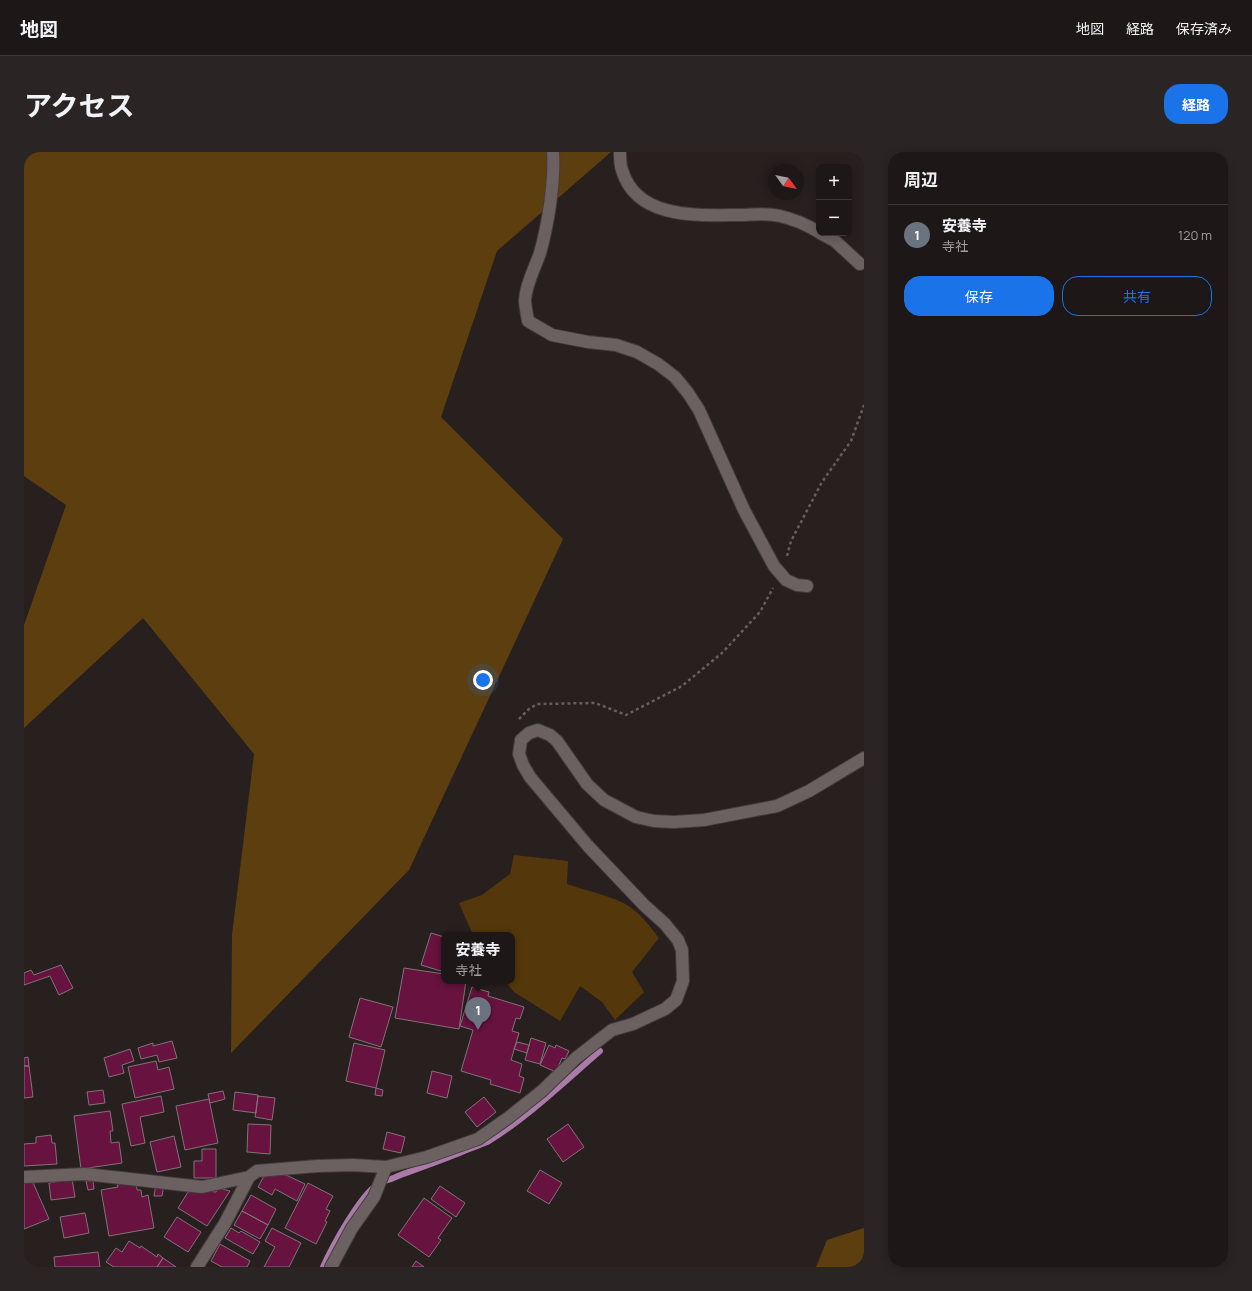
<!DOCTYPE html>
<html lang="ja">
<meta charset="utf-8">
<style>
:root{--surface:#1e1717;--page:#2b2424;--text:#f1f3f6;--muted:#a19fa1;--line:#3c3636;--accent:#1a73e8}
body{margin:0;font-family:Manrope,"Noto Sans JP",sans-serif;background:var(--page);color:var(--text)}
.controls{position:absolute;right:12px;top:12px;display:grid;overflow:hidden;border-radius:8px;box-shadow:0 2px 10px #0003}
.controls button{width:36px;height:36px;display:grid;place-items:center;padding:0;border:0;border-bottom:1px solid var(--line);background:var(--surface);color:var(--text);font:20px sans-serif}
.compass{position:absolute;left:744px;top:12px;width:36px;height:36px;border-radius:50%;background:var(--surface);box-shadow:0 2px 10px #0003;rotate:123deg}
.you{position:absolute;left:459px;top:528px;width:14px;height:14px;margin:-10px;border:3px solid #fff;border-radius:50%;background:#1a73e8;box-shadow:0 0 0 6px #1a73e833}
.badge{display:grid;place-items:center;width:26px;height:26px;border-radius:50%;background:var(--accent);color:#fff;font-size:13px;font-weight:700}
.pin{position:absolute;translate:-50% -33px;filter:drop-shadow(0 1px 2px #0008)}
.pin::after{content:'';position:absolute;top:21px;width:14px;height:12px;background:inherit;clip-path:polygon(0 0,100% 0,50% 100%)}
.popup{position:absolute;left:417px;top:780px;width:74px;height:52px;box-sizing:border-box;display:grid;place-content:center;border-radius:8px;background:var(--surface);filter:drop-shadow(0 1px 3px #0005);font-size:13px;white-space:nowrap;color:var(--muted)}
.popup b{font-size:15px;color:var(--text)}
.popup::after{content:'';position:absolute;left:50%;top:100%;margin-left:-8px;border:8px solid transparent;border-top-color:var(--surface)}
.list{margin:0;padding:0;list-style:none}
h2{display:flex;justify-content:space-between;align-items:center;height:52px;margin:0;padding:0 16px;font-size:17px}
h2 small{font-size:13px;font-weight:400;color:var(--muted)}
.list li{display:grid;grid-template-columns:26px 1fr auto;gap:12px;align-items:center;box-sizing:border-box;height:60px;padding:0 16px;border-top:1px solid var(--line)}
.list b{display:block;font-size:15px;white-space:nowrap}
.list p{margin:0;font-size:13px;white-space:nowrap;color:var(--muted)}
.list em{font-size:13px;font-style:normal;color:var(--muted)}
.actions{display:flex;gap:8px;padding:12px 16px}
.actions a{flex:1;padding:9px 0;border:1px solid var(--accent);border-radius:16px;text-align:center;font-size:14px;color:var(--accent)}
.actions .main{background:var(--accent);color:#fff}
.map{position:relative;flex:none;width:840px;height:1115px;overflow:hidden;border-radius:16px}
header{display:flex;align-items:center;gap:24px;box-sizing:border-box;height:56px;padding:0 20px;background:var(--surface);border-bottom:1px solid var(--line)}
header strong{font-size:19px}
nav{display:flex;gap:22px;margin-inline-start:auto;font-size:14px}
.intro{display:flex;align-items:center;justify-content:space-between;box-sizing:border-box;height:96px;padding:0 24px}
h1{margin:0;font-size:28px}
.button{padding:10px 18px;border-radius:16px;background:var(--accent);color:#fff;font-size:14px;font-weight:700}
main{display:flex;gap:24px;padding:0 24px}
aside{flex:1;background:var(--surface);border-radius:16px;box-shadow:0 2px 10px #0003}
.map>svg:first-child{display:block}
.green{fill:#54380c}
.forest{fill:#5d3e0e}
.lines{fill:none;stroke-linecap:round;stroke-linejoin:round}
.stream{stroke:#aa7aa9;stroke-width:6}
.building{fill:#67123f;stroke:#7f7478}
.street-casing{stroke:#433c3b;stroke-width:14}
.path{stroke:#675f5f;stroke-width:2.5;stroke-dasharray:3 3;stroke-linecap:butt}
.street{stroke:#6c6161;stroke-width:12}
</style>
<header>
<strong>地図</strong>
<nav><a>地図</a><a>経路</a><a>保存済み</a></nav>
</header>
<div class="intro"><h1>アクセス</h1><a class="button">経路</a></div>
<main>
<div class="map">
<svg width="840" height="1115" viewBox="0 0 840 1115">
<rect width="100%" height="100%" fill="#281f1f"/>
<path class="green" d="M 490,703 L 544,709 L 543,732 C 562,739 595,745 610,758 C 620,766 627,776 635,786 L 608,820 L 620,840 L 591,868 L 578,850 L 556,834 L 536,869 L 490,840 L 481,829 L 488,829 L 488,783 L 449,783 L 435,751 L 458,743 L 486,722 Z"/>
<path class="forest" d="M 0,0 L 587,0 L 473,99 L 417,265 L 539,387 L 385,718 L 207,901 L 208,783 L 230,602 L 119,466 L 0,576 L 0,473 L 42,353 L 0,324 Z
M 840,1076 L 840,1115 L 792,1115 L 803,1088 Z"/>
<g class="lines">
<path class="stream" d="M 299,1115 C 308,1095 336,1043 354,1032 C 360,1029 368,1027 374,1024 C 398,1015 422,1007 445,997 C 452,994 459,992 465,989 C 505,964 540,930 576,899"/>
</g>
<path class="building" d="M 407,781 L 420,785 L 420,820 L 397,813 Z
M 37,813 L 49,836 L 35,843 L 26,824 L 0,833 L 0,821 L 7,818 L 10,823 Z
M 380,816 L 420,822 L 420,829 L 442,829 L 435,877 L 371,866 Z
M 448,835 L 465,840 L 464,844 L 500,855 L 496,867 L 492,866 L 488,879 L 495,881 L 487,908 L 498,912 L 495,924 L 500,926 L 496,941 L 466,932 L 467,928 L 437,919 L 449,878 L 436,874 Z
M 336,846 L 369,855 L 357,895 L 325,885 Z
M 507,886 L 522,891 L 516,912 L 501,908 Z
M 148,889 L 153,906 L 135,910 L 133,903 L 117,907 L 114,896 L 129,891 L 129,894 Z
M 493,890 L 505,893 L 503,901 L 490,897 Z
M 330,891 L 361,898 L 352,936 L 322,929 Z
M 525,893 L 531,896 L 532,893 L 545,899 L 541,907 L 538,906 L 532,920 L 516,913 Z
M 106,897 L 110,909 L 98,913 L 100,921 L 85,925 L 80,906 Z
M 4,905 L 5,914 L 0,914 L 0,906 Z
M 132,909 L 134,918 L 145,915 L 150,937 L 111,946 L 104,915 Z
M 0,914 L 5,914 L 9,945 L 0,946 Z
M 408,919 L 428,924 L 423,946 L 403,941 Z
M 352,936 L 359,938 L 358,944 L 351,943 Z
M 79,938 L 81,951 L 65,953 L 63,940 Z
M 199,939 L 201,947 L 186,951 L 184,942 Z
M 211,940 L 234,943 L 232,961 L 209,958 Z
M 137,944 L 140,960 L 116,965 L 121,991 L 107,994 L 98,952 Z
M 234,944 L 251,946 L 248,968 L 231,965 Z
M 460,945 L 472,960 L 453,975 L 441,960 Z
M 185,947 L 194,991 L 161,998 L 152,954 Z
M 86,959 L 89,979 L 86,979 L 87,991 L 95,990 L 98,1011 L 57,1017 L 50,964 Z
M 224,972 L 247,973 L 246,1002 L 223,1000 Z
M 544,972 L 560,995 L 539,1010 L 523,987 Z
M 363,980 L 381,985 L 377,1001 L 359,997 Z
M 27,983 L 28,991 L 31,991 L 33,1012 L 0,1014 L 0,992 L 12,991 L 12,985 Z
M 150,984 L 157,1015 L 133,1020 L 126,990 Z
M 178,997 L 192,997 L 192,1026 L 170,1026 L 170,1009 L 178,1009 Z
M 516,1018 L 538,1031 L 525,1052 L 503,1039 Z
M 262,1023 L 281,1032 L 273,1049 L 251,1037 L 248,1043 L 234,1035 L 240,1024 Z
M 7,1026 L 25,1067 L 0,1077 L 0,1029 Z
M 48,1027 L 51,1045 L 27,1048 L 25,1031 Z
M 62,1029 L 69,1029 L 70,1037 L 64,1038 Z
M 112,1030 L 113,1038 L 117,1038 L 118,1045 L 124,1043 L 130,1076 L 85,1084 L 77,1038 L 94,1035 L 93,1033 Z
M 284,1031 L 309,1044 L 302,1057 L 306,1059 L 301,1069 L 303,1070 L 292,1092 L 261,1076 Z
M 132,1032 L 140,1033 L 138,1044 L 130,1044 Z
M 416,1034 L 441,1051 L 432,1065 L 407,1047 Z
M 194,1036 L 206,1039 L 183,1074 L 154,1056 L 166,1037 L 192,1040 Z
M 227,1043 L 252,1057 L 244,1073 L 218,1059 Z
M 400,1046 L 428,1066 L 414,1086 L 417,1088 L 405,1105 L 374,1083 Z
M 218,1059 L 244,1073 L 236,1087 L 210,1073 Z
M 61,1061 L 65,1081 L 40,1086 L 36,1065 Z
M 153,1065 L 177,1080 L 164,1100 L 140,1085 Z
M 207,1076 L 215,1081 L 217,1079 L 236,1090 L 229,1102 L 201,1086 Z
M 248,1076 L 277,1091 L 265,1115 L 240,1115 L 251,1095 L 241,1089 Z
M 105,1089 L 116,1096 L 117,1094 L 133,1105 L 134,1102 L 139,1106 L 133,1115 L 90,1115 L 82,1110 L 92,1096 L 98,1100 Z
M 196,1092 L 226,1109 L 223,1115 L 198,1115 L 187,1109 Z
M 74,1100 L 76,1115 L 31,1115 L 30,1105 Z
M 139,1106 L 152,1115 L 133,1115 Z
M 392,1109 L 400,1115 L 388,1115 Z"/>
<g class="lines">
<defs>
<path id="street" d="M 529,0 C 531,29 524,73 516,101 C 511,116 502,131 501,148 C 501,154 503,162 504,169 L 528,183 L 564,190 L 592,193 L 613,200 L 634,212 L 651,225 L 664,241 L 675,258 L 720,358 L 750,414 L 762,428 L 773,433 L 783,434
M 596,0 C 596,6 596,13 598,18 C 613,69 677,63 719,63 C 731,62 744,61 756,64 C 769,67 783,73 795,80
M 796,81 L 811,89 L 836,112
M 0,1025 L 61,1022 L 178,1035 L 225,1025
M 173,1115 L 201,1071 L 225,1025 L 233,1019 L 293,1014 L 329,1013 L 362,1015 L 403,1005 L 454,987 L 484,966 L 518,939 L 552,906 L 588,878 L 609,872 L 641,857 L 652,848 L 659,829 L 658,798 L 654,788 L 641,772 L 620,753 L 564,694 L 506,625 L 499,613 L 495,602 L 497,588 L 505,581 L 514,578 L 526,583 L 533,589 L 563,632 L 580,648 L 612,665 L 630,669 L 650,670 L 680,668 L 753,654 L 785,639 L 840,606
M 307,1115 L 328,1076 L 350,1045 L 362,1015"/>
</defs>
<use href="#street" class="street-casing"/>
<path class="path" d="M 763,404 L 767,389 L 798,330 L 827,289 L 840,253
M 495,567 L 505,557 L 513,552 L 571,551 L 602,563 L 658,534 L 698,501 L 736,460 L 749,436"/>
<use href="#street" class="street"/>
</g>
</svg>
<div class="controls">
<button>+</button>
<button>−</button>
</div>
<svg class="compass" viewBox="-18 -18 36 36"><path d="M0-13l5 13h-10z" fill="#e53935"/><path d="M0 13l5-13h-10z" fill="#a19fa1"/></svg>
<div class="you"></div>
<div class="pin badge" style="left:454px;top:878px;background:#6b7280">1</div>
<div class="popup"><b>安養寺</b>寺社</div>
</div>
<aside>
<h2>周辺<small></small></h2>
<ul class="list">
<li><span class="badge" style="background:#6b7280">1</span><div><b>安養寺</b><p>寺社</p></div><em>120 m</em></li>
</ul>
<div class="actions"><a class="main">保存</a><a>共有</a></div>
</aside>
</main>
